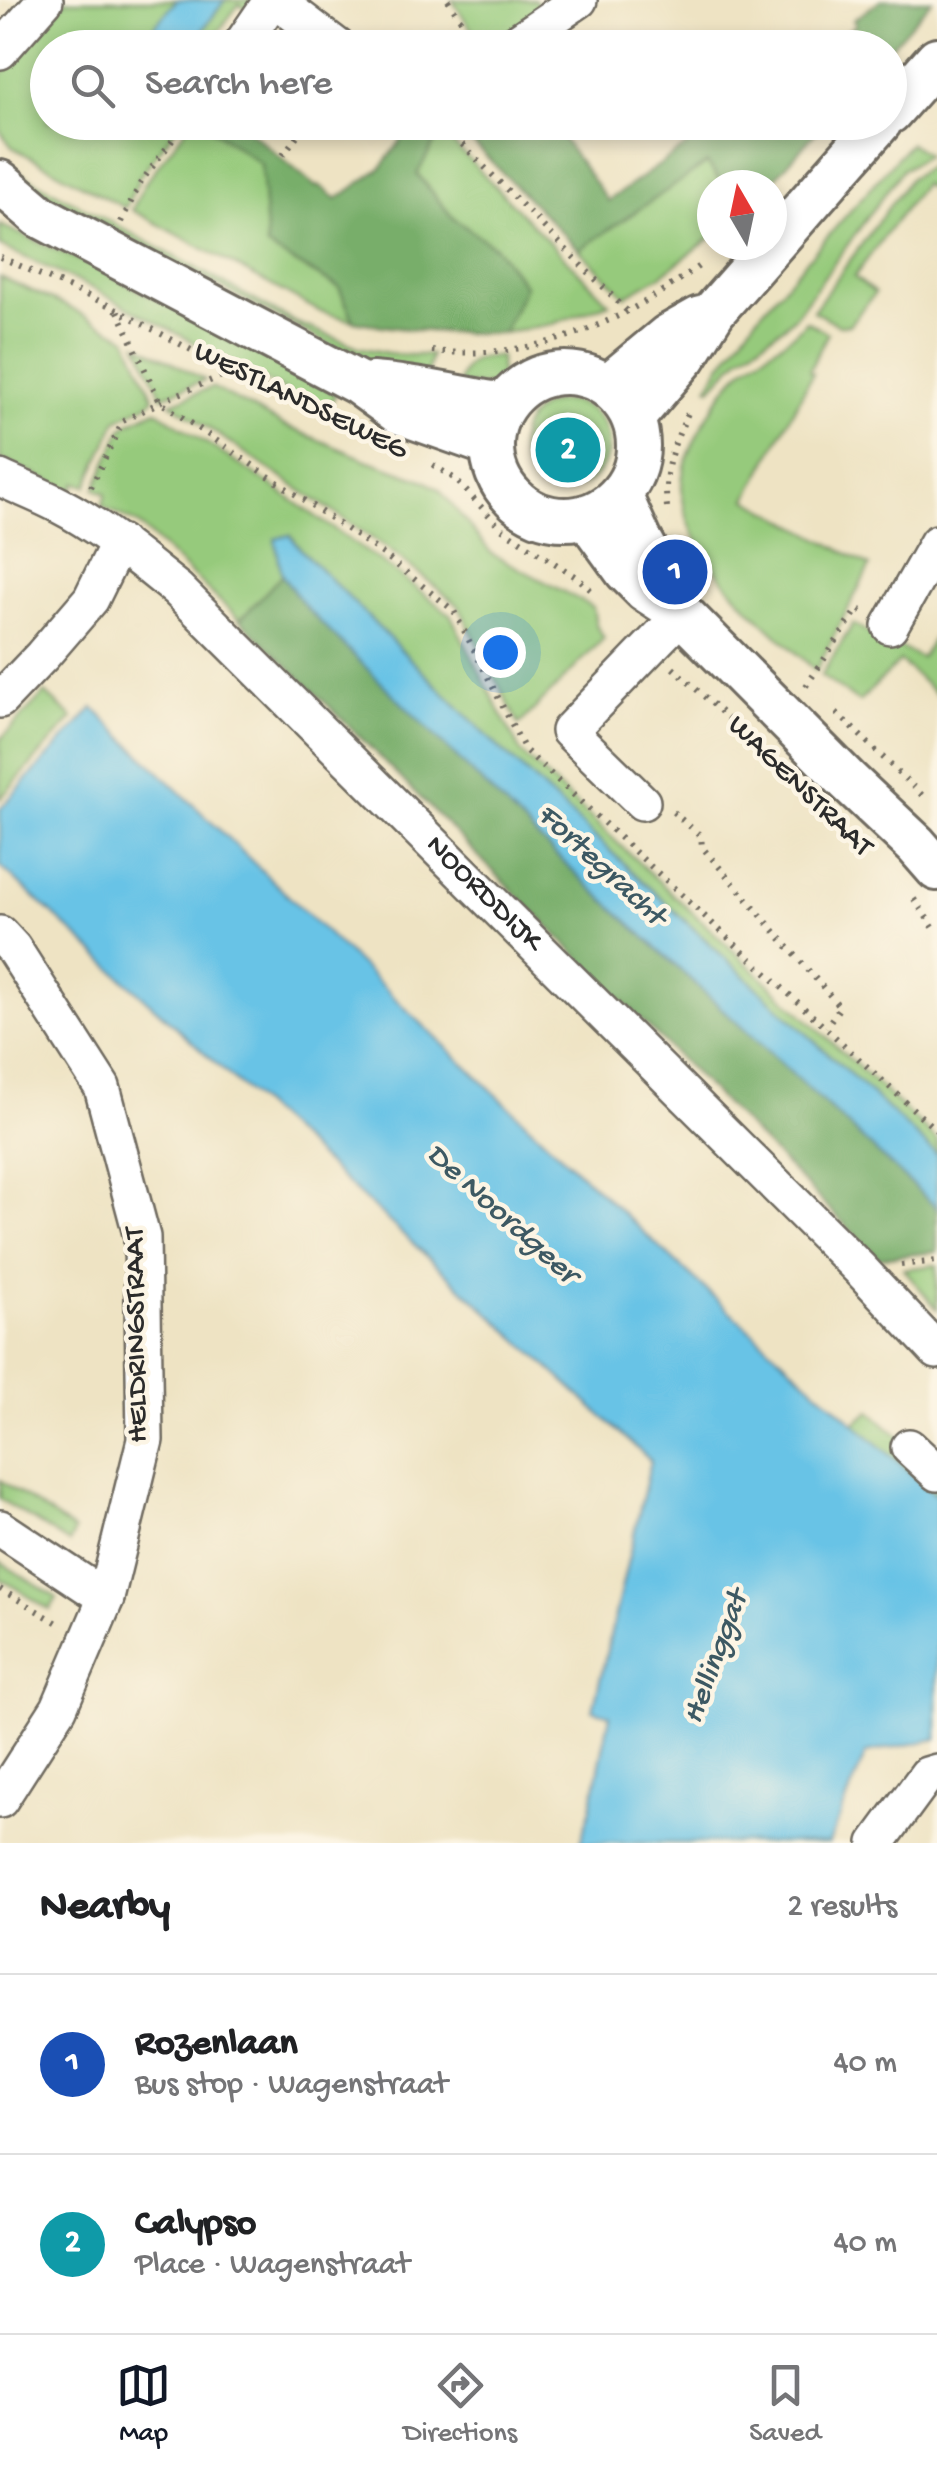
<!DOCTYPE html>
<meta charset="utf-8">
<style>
:root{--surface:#fff;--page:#f2f2f2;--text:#202124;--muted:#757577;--line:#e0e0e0;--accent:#111827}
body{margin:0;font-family:"Gochi Hand",sans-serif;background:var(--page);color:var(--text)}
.compass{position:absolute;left:697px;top:170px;width:90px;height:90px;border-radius:50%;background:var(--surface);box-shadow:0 5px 15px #0003;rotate:351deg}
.you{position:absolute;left:500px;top:652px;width:35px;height:35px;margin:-25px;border:8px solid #fff;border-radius:50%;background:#1a73e8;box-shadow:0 0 0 15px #1a73e833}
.badge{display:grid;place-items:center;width:65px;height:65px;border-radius:50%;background:var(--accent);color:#fff;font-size:32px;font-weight:700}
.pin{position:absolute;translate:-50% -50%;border:5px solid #fff;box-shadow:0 2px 10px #0006}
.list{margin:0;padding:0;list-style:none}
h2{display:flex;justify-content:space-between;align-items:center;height:130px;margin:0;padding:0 40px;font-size:42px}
h2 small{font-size:32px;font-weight:400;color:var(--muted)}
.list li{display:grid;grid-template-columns:65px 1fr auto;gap:30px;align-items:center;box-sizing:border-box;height:180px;padding:0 40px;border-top:2px solid var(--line)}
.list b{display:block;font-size:38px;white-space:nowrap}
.list p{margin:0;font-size:32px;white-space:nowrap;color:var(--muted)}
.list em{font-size:32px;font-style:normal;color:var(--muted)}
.icon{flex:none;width:55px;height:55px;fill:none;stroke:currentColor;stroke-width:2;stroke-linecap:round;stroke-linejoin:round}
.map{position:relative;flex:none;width:937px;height:1843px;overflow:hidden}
.search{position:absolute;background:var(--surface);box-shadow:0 5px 15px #0003;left:30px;right:30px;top:30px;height:110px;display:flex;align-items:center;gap:25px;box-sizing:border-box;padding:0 35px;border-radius:55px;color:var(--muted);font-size:38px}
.sheet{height:490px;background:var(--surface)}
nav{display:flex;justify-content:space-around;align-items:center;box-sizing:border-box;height:140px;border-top:2px solid var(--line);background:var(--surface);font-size:28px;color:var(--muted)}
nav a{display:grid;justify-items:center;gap:5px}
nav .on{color:var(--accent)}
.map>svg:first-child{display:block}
.green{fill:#96ca7b;stroke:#607a53;stroke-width:2.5}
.forest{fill:#78ae6b;stroke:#526c4b;stroke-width:2.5}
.water{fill:#68c3e6;stroke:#4a7788;stroke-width:2.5}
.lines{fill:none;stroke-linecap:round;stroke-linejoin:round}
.minor-casing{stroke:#6f6b60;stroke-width:40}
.tertiary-casing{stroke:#6f6b60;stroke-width:48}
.path{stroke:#6f6b60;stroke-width:6;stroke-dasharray:2.5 8;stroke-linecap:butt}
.minor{stroke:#fff;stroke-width:35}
.tertiary{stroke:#fff;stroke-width:42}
.labels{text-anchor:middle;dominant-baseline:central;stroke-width:9;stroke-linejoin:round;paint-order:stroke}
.street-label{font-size:30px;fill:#2b2b2b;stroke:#fcf5e5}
.water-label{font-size:32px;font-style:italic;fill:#3d5963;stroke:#fcf5e5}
</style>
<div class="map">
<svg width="937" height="1843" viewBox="0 0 937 1843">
<rect width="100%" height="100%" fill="#fcf5e5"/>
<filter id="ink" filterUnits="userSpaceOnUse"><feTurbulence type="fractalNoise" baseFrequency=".01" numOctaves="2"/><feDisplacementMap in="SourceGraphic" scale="20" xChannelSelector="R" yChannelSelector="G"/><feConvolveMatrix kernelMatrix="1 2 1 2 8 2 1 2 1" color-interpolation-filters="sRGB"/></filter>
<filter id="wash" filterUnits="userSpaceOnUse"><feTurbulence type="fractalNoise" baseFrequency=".0048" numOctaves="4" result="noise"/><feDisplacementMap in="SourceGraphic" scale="40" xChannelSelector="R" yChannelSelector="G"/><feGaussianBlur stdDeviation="2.25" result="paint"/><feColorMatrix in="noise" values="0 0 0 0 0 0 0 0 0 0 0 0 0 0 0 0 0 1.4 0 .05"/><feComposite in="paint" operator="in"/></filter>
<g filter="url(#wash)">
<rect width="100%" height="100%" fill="#eee3c3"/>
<path class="green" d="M 66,0 L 177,0 L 144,39 L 140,47 L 48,48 L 48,122 L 180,123 L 137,180 L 138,182 L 125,208 L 12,147 L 0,131 L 0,76 Z
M 225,0 L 254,0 L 248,11 L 239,4 L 216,35 L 225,42 L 220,47 L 205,47 L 198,43 L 194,47 L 190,48 Z
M 452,0 L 535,0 L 544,12 L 493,47 L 483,47 Z
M 190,123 L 203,123 L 261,164 L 267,247 L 339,288 L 354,321 L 319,311 L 132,210 L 145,183 Z
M 441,131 L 609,303 L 553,324 L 503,333 L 525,285 L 496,248 L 454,219 L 417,173 Z
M 910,143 L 927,155 L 902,170 L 797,314 L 785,326 L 741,356 L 711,388 L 708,387 L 721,365 L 756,318 Z
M 0,162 L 297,323 L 358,347 L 399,355 L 431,355 L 426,379 L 359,360 L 0,171 Z
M 936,162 L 937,194 L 923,184 L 854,277 L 875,293 L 849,325 L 839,325 L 813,311 L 910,178 Z
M 707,163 L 723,185 L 712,185 L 712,237 L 660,276 L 625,296 L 579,250 Z
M 0,225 L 91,265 L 336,393 L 326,413 L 94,289 L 0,246 Z
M 0,277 L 62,304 L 127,338 L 154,398 L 149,403 L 117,420 L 87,486 L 76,483 L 72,491 L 0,459 Z
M 806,321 L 828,333 L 809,371 L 813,373 L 747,499 L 870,566 L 816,671 C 767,624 685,562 682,489 C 681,468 691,448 700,430 C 711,410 723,389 739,373 C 759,353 789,344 806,321 Z
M 138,344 L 205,380 L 162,397 Z
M 500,356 L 501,381 L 492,385 L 458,386 C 464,359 474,357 500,356 Z
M 212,387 L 285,426 L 367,460 L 423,480 L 439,489 L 492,554 L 593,607 L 596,625 L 604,638 L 519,725 L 458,605 L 391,551 L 171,403 Z
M520 445a44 44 0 1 1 88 0a44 44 0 1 1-88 0Z
M 156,410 L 272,486 L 391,569 L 450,614 L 521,753 L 937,1140 L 937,1155 L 497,746 L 302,551 L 291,535 L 275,539 L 282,575 L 240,620 L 138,524 L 102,506 L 106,494 L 95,489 L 122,429 L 127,424 Z
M 853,624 L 921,658 L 937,633 L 937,695 L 900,661 L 859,702 L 821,676 Z
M 45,693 L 73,718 L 0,799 L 0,740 Z
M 937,1265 L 937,1309 L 904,1269 Z
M 870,1411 L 937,1469 L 937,1496 L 854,1424 Z
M 0,1480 L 75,1531 L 69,1543 L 0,1499 Z
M 0,1562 L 57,1598 L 50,1610 L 0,1578 Z"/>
<path class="forest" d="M 881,0 L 932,0 L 890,48 L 825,47 L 856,25 L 853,20 Z
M 203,123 L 240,123 L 316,187 L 319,185 L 337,199 L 381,168 L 414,123 L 432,123 L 441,131 L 417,174 L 454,219 L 496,248 L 525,286 L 503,333 C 452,334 404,331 354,321 L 339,287 L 267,247 L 261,164 Z
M 476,123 L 551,123 L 608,201 L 719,123 L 824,123 L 769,185 L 723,185 L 707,163 L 579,250 L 465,135 L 467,133 L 465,130 Z
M 282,575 L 307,609 L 539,839 L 937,1208 L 937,1252 L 878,1258 L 337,714 L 240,620 Z"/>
<path class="water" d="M 177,0 L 225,0 L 190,47 L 140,47 L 144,39 Z
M 290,535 L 302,551 L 497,746 L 937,1155 L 937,1208 L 539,839 L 307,609 L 282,575 L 275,539 Z
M 93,708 C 370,975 646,1243 937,1496 L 937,1739 L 866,1753 L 829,1843 L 580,1843 L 591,1807 L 610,1715 L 593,1710 L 651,1461 L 0,866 L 0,809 Z"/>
</g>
<g filter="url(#ink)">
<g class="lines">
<defs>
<g id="minor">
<path d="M 276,0 L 339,48"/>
<path d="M 239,48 L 272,0"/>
<path d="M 508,48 L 579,0"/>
<path d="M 0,51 L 45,0"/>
<path id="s1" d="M 0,478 C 19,487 40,495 59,505 C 102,527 139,559 177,589 L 860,1269 L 937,1351"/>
<path d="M 890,626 L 937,543"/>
<path d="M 0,700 L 42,656 L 91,599 L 119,542"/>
<path d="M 642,802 L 569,731 L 682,614"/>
<path d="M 0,934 L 13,948 L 102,1087 L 142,1237 L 145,1440 L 106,1598 L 59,1708 L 0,1800"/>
<path d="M 909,1447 L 937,1473"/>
<path d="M 0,1528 L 106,1598"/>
<path d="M 877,1843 L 927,1775 L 937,1772"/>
</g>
<path id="tertiary" d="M 890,112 L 937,59
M 0,182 L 40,216 L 358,383 L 398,412 L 491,445
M 772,245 L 880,122
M492 446a73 73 0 1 1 146 0a73 73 0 1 1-146 0Z
M 372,384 C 417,387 460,398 504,405
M 608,386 L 668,336 L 700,318
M 633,418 L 685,357 L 714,311 L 772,245
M 620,495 L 640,539 L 675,601
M 586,516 L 626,571 L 645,590 L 682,614 L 847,780 L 916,845 L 937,869"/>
</defs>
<use href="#minor" class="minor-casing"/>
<use href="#tertiary" class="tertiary-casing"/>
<path class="path" d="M 448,0 L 477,45
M 440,122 L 628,312
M 283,155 L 307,122
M 121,222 L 141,182 L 186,122
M 0,257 L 104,303 L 232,372 L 367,437
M 118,311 L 160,402 L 383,554 L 454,611 L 525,750 L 937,1131
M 432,351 C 537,361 621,324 703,263
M 433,465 L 455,479 L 501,528 L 579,579 L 591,590
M 91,487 L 123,421 L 160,402 L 231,372
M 667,507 C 663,468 672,449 688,413
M 673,668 L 741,730
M 806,686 L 858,609 L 863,612
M 837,713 L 925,798
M 673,812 L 701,836 L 702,847 L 840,1007 L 826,1027
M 914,899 L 937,933
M 901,1265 L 937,1261
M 0,1589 L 61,1625"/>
<use href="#minor" class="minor"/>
<use href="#tertiary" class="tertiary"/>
</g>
</g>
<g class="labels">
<g class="street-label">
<text transform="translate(300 402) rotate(26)">WESTLANDSEWEG</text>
<text transform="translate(799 787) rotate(44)">WAGENSTRAAT</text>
<text stroke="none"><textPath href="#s1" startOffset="642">NOORDDIJK</textPath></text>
<text transform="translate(138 1335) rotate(-91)">HELDRINGSTRAAT</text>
</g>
<g class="water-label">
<text transform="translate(600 866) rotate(43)">Fortegracht</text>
<text transform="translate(501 1215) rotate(42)">De Noordgeer</text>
<text transform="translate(717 1658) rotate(-70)">Hellinggat</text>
</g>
</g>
</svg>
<svg class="compass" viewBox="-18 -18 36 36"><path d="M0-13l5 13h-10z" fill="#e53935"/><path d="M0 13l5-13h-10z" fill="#757577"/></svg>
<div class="you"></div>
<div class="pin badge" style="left:675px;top:572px;background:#1a4fb4">1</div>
<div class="pin badge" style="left:568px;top:450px;background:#0f9aa8">2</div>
<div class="search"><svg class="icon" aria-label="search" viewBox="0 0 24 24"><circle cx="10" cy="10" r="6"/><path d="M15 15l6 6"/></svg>Search here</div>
</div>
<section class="sheet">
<h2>Nearby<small>2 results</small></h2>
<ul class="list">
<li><span class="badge" style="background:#1a4fb4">1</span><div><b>Rozenlaan</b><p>Bus stop · Wagenstraat</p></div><em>40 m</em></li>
<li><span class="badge" style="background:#0f9aa8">2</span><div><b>Calypso</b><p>Place · Wagenstraat</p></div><em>40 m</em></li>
</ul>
</section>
<nav>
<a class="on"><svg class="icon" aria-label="map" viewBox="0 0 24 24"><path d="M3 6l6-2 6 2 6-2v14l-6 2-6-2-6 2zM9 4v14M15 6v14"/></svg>Map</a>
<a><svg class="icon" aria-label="directions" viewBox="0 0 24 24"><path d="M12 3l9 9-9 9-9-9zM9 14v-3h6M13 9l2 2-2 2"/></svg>Directions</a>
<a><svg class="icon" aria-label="saved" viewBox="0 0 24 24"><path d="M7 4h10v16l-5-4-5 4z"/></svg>Saved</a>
</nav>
